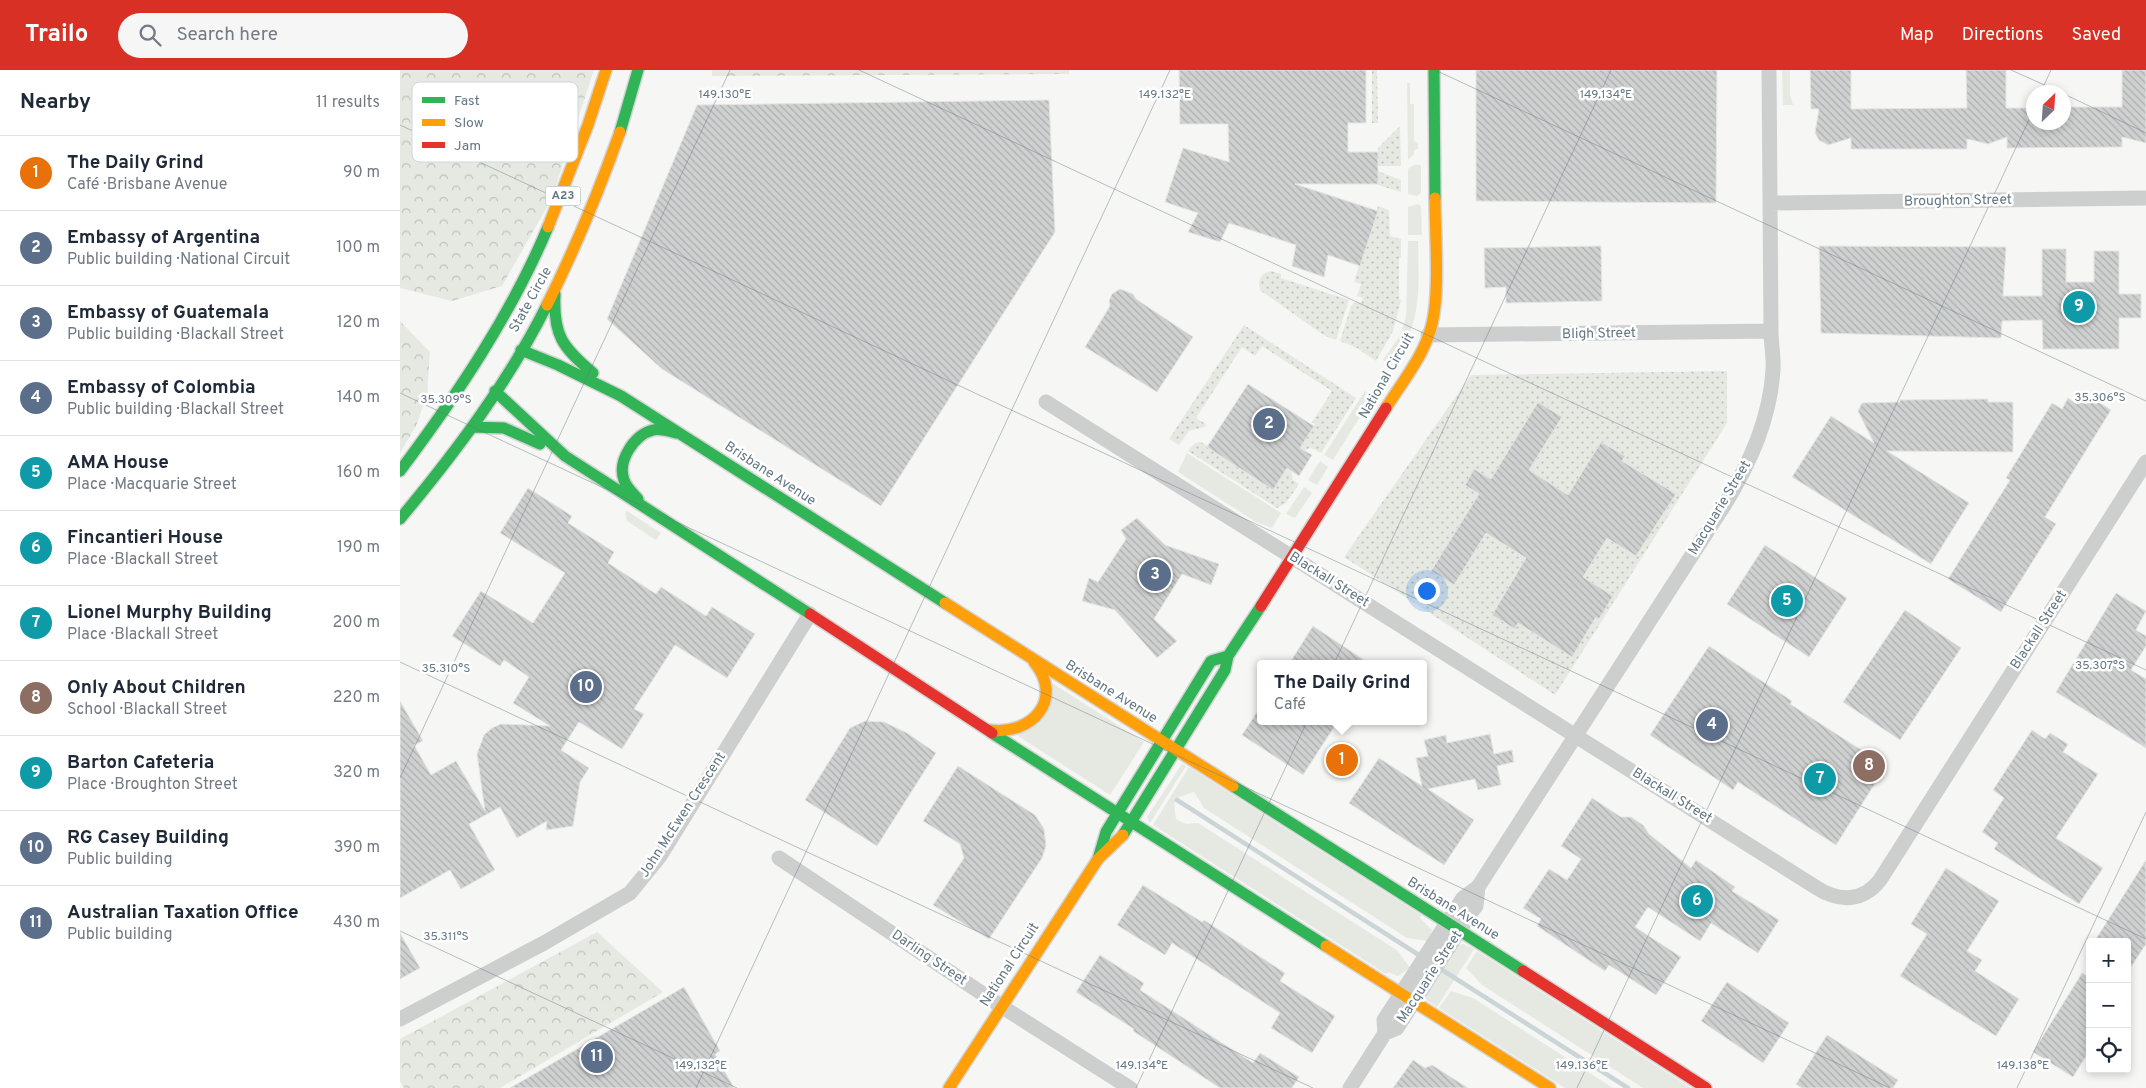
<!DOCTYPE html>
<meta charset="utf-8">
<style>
:root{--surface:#fff;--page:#f6f6f7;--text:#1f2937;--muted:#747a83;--line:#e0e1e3;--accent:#d93025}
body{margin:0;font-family:Overpass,sans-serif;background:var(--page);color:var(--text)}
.controls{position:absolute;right:15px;bottom:15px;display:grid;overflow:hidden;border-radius:5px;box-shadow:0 2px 8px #0003}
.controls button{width:45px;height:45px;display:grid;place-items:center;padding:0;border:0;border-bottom:1px solid var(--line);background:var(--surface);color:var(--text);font:25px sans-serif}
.compass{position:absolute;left:1626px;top:15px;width:45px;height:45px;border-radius:50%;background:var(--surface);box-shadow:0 2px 8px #0003;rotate:25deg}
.you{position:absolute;left:1026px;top:520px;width:18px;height:18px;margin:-12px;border:4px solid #fff;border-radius:50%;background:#1a73e8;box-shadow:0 0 0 8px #1a73e833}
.badge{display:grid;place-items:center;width:32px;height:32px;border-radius:50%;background:var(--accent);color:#fff;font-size:16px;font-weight:700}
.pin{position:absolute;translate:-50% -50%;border:2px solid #fff;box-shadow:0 1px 5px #0006}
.popup{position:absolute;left:857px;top:590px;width:170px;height:65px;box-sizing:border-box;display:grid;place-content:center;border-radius:5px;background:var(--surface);filter:drop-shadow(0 1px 4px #0005);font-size:16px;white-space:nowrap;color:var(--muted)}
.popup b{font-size:19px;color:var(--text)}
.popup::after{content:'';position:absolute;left:50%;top:100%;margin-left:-10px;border:10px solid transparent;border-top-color:var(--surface)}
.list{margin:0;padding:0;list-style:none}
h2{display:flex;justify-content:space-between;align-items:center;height:65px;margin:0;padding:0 20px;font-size:21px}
h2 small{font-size:16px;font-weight:400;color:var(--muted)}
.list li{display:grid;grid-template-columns:32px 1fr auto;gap:15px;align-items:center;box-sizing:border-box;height:75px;padding:0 20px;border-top:1px solid var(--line)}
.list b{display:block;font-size:19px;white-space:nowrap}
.list p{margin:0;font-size:16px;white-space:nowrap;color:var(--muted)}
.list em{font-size:16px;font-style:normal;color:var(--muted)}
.icon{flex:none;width:28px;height:28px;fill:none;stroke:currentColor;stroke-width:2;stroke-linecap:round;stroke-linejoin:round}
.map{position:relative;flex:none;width:1746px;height:1018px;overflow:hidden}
header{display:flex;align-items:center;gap:30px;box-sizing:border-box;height:70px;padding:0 25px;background:var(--accent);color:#fff}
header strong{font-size:24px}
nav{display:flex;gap:28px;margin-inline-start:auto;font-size:18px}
.search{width:350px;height:45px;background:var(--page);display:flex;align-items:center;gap:12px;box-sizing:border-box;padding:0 18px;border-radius:28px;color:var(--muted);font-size:19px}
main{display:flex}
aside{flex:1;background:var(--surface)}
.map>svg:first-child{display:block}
.grass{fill:#e6e9e2}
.forest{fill:url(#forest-crowns)}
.garden{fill:url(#garden-dots)}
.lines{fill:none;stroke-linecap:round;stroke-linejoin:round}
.stream{stroke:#cbd5d7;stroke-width:4.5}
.building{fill:url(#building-back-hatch);stroke:#e5e5e4}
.fast-casing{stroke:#d3d4d5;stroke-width:14}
.slow-casing{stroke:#d3d4d5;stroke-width:14}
.jam-casing{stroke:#d3d4d5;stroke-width:14}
.street{stroke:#cdcfcf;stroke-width:15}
.fast{stroke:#30b455;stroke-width:11}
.slow{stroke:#ff9f0a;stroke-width:11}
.jam{stroke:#e5322d;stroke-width:11}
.ticks{fill:none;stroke:#647885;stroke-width:1;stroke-opacity:0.45}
.labels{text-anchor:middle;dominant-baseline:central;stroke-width:5;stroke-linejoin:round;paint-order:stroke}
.shield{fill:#fff;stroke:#92a0aa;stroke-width:1}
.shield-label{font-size:12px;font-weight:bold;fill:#647885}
.street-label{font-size:14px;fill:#647885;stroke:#fff}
.key{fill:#fff;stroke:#d0d6da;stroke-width:1}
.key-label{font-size:14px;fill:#647885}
.ticks-label{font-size:12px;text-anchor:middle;fill:#647885;stroke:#fff;stroke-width:5;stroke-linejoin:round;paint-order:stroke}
</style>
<header>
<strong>Trailo</strong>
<div class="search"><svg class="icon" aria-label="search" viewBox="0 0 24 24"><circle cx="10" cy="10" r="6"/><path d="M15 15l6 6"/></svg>Search here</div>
<nav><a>Map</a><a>Directions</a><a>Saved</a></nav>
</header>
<main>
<aside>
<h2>Nearby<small>11 results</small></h2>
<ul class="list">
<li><span class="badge" style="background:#e8710a">1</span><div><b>The Daily Grind</b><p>Café · Brisbane Avenue</p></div><em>90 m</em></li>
<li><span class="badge" style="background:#5c6f8a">2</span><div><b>Embassy of Argentina</b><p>Public building · National Circuit</p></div><em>100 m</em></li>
<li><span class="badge" style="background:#5c6f8a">3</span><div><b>Embassy of Guatemala</b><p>Public building · Blackall Street</p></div><em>120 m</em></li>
<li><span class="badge" style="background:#5c6f8a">4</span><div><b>Embassy of Colombia</b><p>Public building · Blackall Street</p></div><em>140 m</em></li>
<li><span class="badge" style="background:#0f9aa8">5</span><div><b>AMA House</b><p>Place · Macquarie Street</p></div><em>160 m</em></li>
<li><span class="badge" style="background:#0f9aa8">6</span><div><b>Fincantieri House</b><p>Place · Blackall Street</p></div><em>190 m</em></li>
<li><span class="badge" style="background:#0f9aa8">7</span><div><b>Lionel Murphy Building</b><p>Place · Blackall Street</p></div><em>200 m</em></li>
<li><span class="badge" style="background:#8d6e63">8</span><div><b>Only About Children</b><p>School · Blackall Street</p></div><em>220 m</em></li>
<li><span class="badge" style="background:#0f9aa8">9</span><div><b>Barton Cafeteria</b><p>Place · Broughton Street</p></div><em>320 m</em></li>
<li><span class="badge" style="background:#5c6f8a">10</span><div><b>RG Casey Building</b><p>Public building</p></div><em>390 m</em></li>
<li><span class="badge" style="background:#5c6f8a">11</span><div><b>Australian Taxation Office</b><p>Public building</p></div><em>430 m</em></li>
</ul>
</aside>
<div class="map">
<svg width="1746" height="1018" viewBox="0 0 1746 1018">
<defs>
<pattern id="forest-crowns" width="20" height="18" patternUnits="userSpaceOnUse" patternTransform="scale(1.25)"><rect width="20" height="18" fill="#e6e9e2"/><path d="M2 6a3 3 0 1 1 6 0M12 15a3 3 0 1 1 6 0" fill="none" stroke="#bec2bd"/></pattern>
<pattern id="garden-dots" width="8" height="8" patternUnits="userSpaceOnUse" patternTransform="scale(1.25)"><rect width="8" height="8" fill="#e6e9e2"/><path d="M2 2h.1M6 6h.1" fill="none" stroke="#bec2bd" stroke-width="1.8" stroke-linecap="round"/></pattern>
<pattern id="building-back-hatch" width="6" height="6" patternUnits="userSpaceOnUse" patternTransform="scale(1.25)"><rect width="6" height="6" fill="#cfd1d1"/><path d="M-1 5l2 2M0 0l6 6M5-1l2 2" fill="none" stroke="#acaeaf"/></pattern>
</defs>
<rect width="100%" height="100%" fill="#f6f6f4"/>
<path class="grass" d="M 1382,0 L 1390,0 L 1390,25 L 1393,35 L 1383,35 Z
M 1007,13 L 1010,13 L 1010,34 L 1014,34 L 1014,71 L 1018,74 L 1018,79 L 1014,80 L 1014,84 L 1008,90 Z
M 1014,95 L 1021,95 L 1021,123 L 1017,126 L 1008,124 L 1008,99 Z
M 1017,134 L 1021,136 L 1022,165 L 1008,165 L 1008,137 Z
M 1008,171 L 1018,171 C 1019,223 1022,250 993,296 L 983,290 L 1001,264 L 1006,247 Z
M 965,321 L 973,326 L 933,390 L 924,385 Z
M 787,383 L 881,443 L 872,458 L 856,452 L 778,402 Z
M 920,391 L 928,397 L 917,415 L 908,410 Z
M 904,417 L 912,423 L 895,448 L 886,444 Z
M 227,441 L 261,463 L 256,470 L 227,451 L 225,443 Z
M 652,613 L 744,672 L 710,725 L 618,666 Z
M 782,694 L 786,696 L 750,753 L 747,747 Z
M 789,697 L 1021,845 L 1020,848 L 1032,860 L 1028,871 L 1007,868 L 804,738 L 794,722 L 779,727 L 774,734 L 776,749 L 786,754 L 798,753 L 998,881 L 1010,898 L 998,906 L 988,902 L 986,904 L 753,755 Z
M 1063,874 L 1074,879 L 1037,937 L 1025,929 L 1023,923 L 1058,876 Z
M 1077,881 L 1291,1018 L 1243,1018 L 1082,915 L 1066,898 Z
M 1051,921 L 1073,928 L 1213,1018 L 1165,1018 L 1039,938 Z"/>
<path class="forest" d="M 0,0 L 194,0 L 151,130 L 102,216 L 52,231 L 0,218 Z
M 312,0 L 669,0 L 669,4 L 312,6 Z
M 0,251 L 30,282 L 27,325 L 16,356 L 0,383 Z
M 197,862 L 263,922 L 100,1018 L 4,1018 L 0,1011 L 0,969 Z"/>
<path class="garden" d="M 972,0 L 977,0 L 978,53 L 972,53 Z
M 1000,56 L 1001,96 L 978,96 L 978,78 Z
M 978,101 L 1001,110 L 1001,122 L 978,115 Z
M 978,136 L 989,140 L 990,166 L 1001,169 L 1001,188 L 999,188 L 999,229 L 1001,230 L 993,261 L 976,291 L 957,278 L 940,271 L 951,236 L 955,232 L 961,233 L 963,228 L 957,226 L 961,214 L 954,212 Z
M 871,201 L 881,204 L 881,208 L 949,230 L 936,270 L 925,266 L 861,221 C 856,212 861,202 871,201 Z
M 844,255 L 956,328 L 921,383 L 911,378 L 904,380 L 900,377 L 915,354 L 912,352 L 932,321 L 862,276 L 855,286 L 842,277 L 796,348 L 806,354 L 805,357 L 789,361 L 779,375 L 769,369 Z
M 1327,301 L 1327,353 L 1155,625 L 944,487 L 1071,305 Z
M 801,372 L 873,419 L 887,398 L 891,401 L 893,410 L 899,414 L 886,433 L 877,438 L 788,381 L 795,373 Z"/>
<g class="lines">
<path class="stream" d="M 777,730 L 1022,887
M 1039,898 L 1228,1018"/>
</g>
<path class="building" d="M 779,0 L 966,0 L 966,53 L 948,53 L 948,82 L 978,82 L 978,114 L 895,114 L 978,141 L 960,196 L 928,185 L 924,207 L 892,196 L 896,175 L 829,153 L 820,172 L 788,162 L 798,143 L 765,132 L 783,78 L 829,92 L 828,54 L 780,54 Z
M 1076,0 L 1317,0 L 1316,133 L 1076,131 Z
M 1410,0 L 1451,0 L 1451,39 L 1567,38 L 1566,0 L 1606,0 L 1606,38 L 1634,38 L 1634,52 L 1664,52 L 1664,37 L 1722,37 L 1722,0 L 1746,0 L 1746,73 L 1722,67 L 1722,77 L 1607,78 L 1607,67 L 1588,74 L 1567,69 L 1567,79 L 1451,79 L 1451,68 L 1428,75 L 1419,70 L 1415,63 L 1419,39 L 1411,39 Z
M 649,30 L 655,162 L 481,436 L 262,299 L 207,249 L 297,35 Z
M 1201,176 L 1202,231 L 1106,233 L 1106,217 L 1085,218 L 1084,178 Z
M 1419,176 L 1606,177 L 1603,226 L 1642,226 L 1642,179 L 1666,179 L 1666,212 L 1694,212 L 1694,181 L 1719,181 L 1719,224 L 1741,224 L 1741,248 L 1719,248 L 1719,279 L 1643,279 L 1642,250 L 1602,251 L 1601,268 L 1421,263 Z
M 720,219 L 733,224 L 736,229 L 793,267 L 757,322 L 685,277 L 710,236 L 709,231 L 712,224 Z
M 848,314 L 914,356 L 900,378 L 912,385 L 899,406 L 887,398 L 873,420 L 807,377 Z
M 1684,323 L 1711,340 L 1645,447 L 1656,454 L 1601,542 L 1548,509 L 1610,410 L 1606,408 L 1652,333 L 1662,339 L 1668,328 L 1677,334 Z
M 1588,329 L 1588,332 L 1613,332 L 1613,382 L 1487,381 L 1569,433 L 1531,494 L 1392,407 L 1431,346 L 1474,373 L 1458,341 L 1462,333 L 1500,332 L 1500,330 Z
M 1138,332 L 1162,347 L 1129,400 L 1168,425 L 1201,372 L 1225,386 L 1222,391 L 1276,424 L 1236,486 L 1207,468 L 1183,507 L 1213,526 L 1199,549 L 1196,547 L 1172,587 L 1118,553 L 1115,559 L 1092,545 L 1126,488 L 1086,463 L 1054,515 L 1031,501 L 1079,424 L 1065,415 L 1074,399 L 1091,409 Z
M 128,418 L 172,446 L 168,453 L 214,482 L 208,493 L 256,524 L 261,517 L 306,546 L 312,537 L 355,564 L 327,608 L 275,575 L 234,639 L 244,644 L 222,679 L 179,652 L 161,680 L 189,698 L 180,712 L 173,756 L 146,760 L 147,751 L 117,768 L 100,737 L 69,754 L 95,800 L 61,819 L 50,800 L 0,828 L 0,631 L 23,671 L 14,675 L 31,705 L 56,691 L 85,741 L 77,684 L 84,665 L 92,658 L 101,654 L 150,656 L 113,633 L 129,607 L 104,590 L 100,596 L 52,566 L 81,521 L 133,553 L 165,503 L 100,463 Z
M 737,448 L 765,475 L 819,494 L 811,515 L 782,504 L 754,549 L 777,571 L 757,588 L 715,540 L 682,531 L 689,508 L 698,512 L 726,469 L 721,460 Z
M 1365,475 L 1447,528 L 1409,587 L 1327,534 Z
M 1716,523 L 1746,541 L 1736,560 L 1746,566 L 1746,576 L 1731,600 L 1746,609 L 1746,678 L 1656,622 Z
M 1505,540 L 1561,578 L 1500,670 L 1443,632 Z
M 913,556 L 970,594 L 889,594 Z
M 1309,576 L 1392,631 L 1390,634 L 1486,696 L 1436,775 L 1338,712 L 1333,720 L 1250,665 Z
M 861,636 L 861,651 L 938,651 L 903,705 L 842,665 Z
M 465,651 L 484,652 L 507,663 L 536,683 L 477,776 L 405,730 L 450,658 Z
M 1632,660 L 1645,669 L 1650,663 L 1668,674 L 1663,682 L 1698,704 L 1656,768 L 1703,798 L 1679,834 L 1594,779 L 1598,773 L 1582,762 L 1604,728 L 1593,720 Z
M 1090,664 L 1094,684 L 1112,680 L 1114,692 L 1097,696 L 1101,715 L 1078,720 L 1075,709 L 1028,719 L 1074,750 L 1044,795 L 949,733 L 979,688 L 1022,716 L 1016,688 L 1028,686 L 1024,670 L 1046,665 L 1047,673 Z
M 558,696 L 635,745 L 644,759 L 646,776 L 642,788 L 589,869 L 533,835 L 564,788 L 560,774 L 523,751 Z
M 1192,728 L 1221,747 L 1231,747 L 1243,755 L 1249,764 L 1291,798 L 1296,790 L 1335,817 L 1332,821 L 1379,850 L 1358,883 L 1311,853 L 1300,871 L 1248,837 L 1235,857 L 1281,887 L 1256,925 L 1209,895 L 1205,901 L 1137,856 L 1141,849 L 1123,838 L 1149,799 L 1167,810 L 1181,789 L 1161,776 Z
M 1746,790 L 1746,874 L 1727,903 L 1727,872 L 1694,872 Z
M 1546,798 L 1599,831 L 1567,881 L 1582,890 L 1575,901 L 1619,929 L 1596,966 L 1500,906 L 1527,864 L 1511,854 Z
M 743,815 L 802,852 L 804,850 L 885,903 L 880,911 L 935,946 L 912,983 L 871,958 L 880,943 L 772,873 L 765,885 L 717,855 Z
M 0,863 L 20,898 L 0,909 Z
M 700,885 L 744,913 L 740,920 L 853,993 L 860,983 L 899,1007 L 892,1018 L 820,1018 L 733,961 L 734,959 L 676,922 Z
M 1682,903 L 1690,908 L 1690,980 L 1673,1007 L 1633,982 Z
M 1327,912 L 1389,953 L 1363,993 L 1301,951 Z
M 284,917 L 320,981 L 315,984 L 334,1018 L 110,1018 Z
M 1427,965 L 1498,1010 L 1493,1018 L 1402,1018 L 1396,1014 Z
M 1013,990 L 1025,998 L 1032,995 L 1068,1018 L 993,1018 Z"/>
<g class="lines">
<defs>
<path id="fast" d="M 1034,0 L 1035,128
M 220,62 L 238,0
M 155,224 C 153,265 162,277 193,303
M 121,280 L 158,295 L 221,326 L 545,533
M 95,321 L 165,386 L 410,544
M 72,357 L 104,358 L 140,374
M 0,401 C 57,325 111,245 148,157
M 238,429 C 233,423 226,417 224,410 C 217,391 234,365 253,360 C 260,358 269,361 276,363
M 0,449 C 55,383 108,313 147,235
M 592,663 L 926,876
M 833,716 L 1123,901
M 723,765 L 825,600 L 828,586 L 861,536
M 698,789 L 706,762 L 811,591 L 828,586"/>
<path id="slow" d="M 148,157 L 188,55 L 206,0
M 147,235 C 175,179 199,121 220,62
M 986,338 C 1002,312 1025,285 1032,254 C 1040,221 1035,164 1035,128
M 545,533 L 833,716
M 589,660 C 632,666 665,629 634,592
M 926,876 L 1150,1018
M 549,1018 L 698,789 L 723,765"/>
<path id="jam" d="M 861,536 L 986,338
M 410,544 L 592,663
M 1123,901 L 1306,1018"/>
</defs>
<use href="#fast" class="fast-casing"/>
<use href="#slow" class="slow-casing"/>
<use href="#jam" class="jam-casing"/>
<path class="street" d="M 1370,133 L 1746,128
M 1028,265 L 1371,261
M 646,332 L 1417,818 C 1439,832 1463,832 1480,810 L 1746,392
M 379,788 L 601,936 L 730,1018
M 0,949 L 144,873 L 230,823 L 260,786 L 410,544
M 985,963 L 997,958 L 1072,841 L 1076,836 L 1078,817
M 950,1018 L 985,963 L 984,950 L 1063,828 L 1078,817 L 1325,434 C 1350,393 1370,349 1373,300 C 1374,288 1371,274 1371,261 L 1369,0"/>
<use href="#fast" class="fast"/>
<use href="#slow" class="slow"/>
<use href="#jam" class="jam"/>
</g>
<path class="ticks" d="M 459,0 L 1746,600M 1035,0 L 1746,331M 1611,0 L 1660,22M 1641,22 L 1651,0M 1664,24 L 1746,63M 0,55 L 1746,869M 0,323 L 1490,1018M 0,592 L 913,1018M 0,708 L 330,0M 0,861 L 337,1018M 296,1018 L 770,0M 736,1018 L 1211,0M 1177,1018 L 1634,39M 1617,1018 L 1746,742"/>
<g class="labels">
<rect class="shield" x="145.5" y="116.5" width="35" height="19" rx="4"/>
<g class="shield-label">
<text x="163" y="126">A23</text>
</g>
<g class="street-label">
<text transform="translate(1558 131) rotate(-1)">Broughton Street</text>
<text transform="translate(131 230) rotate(-61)">State Circle</text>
<text transform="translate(1199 264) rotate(-1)">Bligh Street</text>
<text transform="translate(987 306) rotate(-60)">National Circuit</text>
<text transform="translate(370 404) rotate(33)">Brisbane Avenue</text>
<text transform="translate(1320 438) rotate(-59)">Macquarie Street</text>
<text transform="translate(929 510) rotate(32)">Blackall Street</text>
<text transform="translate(1639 560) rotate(-57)">Blackall Street</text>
<text transform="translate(711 622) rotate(32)">Brisbane Avenue</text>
<text transform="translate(1272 726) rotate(32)">Blackall Street</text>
<text transform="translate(283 745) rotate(-57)">John McEwen Crescent</text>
<text transform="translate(1053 839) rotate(32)">Brisbane Avenue</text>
<text transform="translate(529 888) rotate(34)">Darling Street</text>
<text transform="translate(610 895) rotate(-57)">National Circuit</text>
<text transform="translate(1030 907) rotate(-57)">Macquarie Street</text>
</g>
</g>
<rect x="12" y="12" width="166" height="80" rx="8" class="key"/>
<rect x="22" y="27" width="23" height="6" fill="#30b455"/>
<rect x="22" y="49" width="23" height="7" fill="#ff9f0a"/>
<rect x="22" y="72" width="23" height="6" fill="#e5322d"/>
<g class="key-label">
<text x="54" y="35">Fast</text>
<text x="54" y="57">Slow</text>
<text x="54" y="80">Jam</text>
</g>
<g class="ticks-label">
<text x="325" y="28">149.130°E</text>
<text x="765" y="28">149.132°E</text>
<text x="1206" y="28">149.134°E</text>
<text x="1700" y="331">35.306°S</text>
<text x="46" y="333">35.309°S</text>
<text x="1700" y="599">35.307°S</text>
<text x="46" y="602">35.310°S</text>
<text x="46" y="870">35.311°S</text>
<text x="301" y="999">149.132°E</text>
<text x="742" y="999">149.134°E</text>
<text x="1182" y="999">149.136°E</text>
<text x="1623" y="999">149.138°E</text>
</g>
</svg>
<div class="controls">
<button>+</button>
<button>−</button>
<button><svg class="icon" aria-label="locate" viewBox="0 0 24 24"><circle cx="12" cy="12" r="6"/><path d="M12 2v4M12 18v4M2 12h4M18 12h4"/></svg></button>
</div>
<svg class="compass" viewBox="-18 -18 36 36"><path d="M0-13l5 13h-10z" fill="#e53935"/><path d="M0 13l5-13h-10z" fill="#747a83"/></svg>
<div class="you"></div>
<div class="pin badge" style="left:942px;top:690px;background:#e8710a">1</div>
<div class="popup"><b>The Daily Grind</b>Café</div>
<div class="pin badge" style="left:869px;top:354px;background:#5c6f8a">2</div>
<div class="pin badge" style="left:755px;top:505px;background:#5c6f8a">3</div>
<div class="pin badge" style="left:1312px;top:655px;background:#5c6f8a">4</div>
<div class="pin badge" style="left:1387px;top:531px;background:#0f9aa8">5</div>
<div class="pin badge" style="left:1297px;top:831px;background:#0f9aa8">6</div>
<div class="pin badge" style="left:1420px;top:709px;background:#0f9aa8">7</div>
<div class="pin badge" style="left:1469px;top:696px;background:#8d6e63">8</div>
<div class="pin badge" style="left:1679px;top:237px;background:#0f9aa8">9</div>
<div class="pin badge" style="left:186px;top:617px;background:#5c6f8a">10</div>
<div class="pin badge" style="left:197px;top:987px;background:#5c6f8a">11</div>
</div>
</main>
